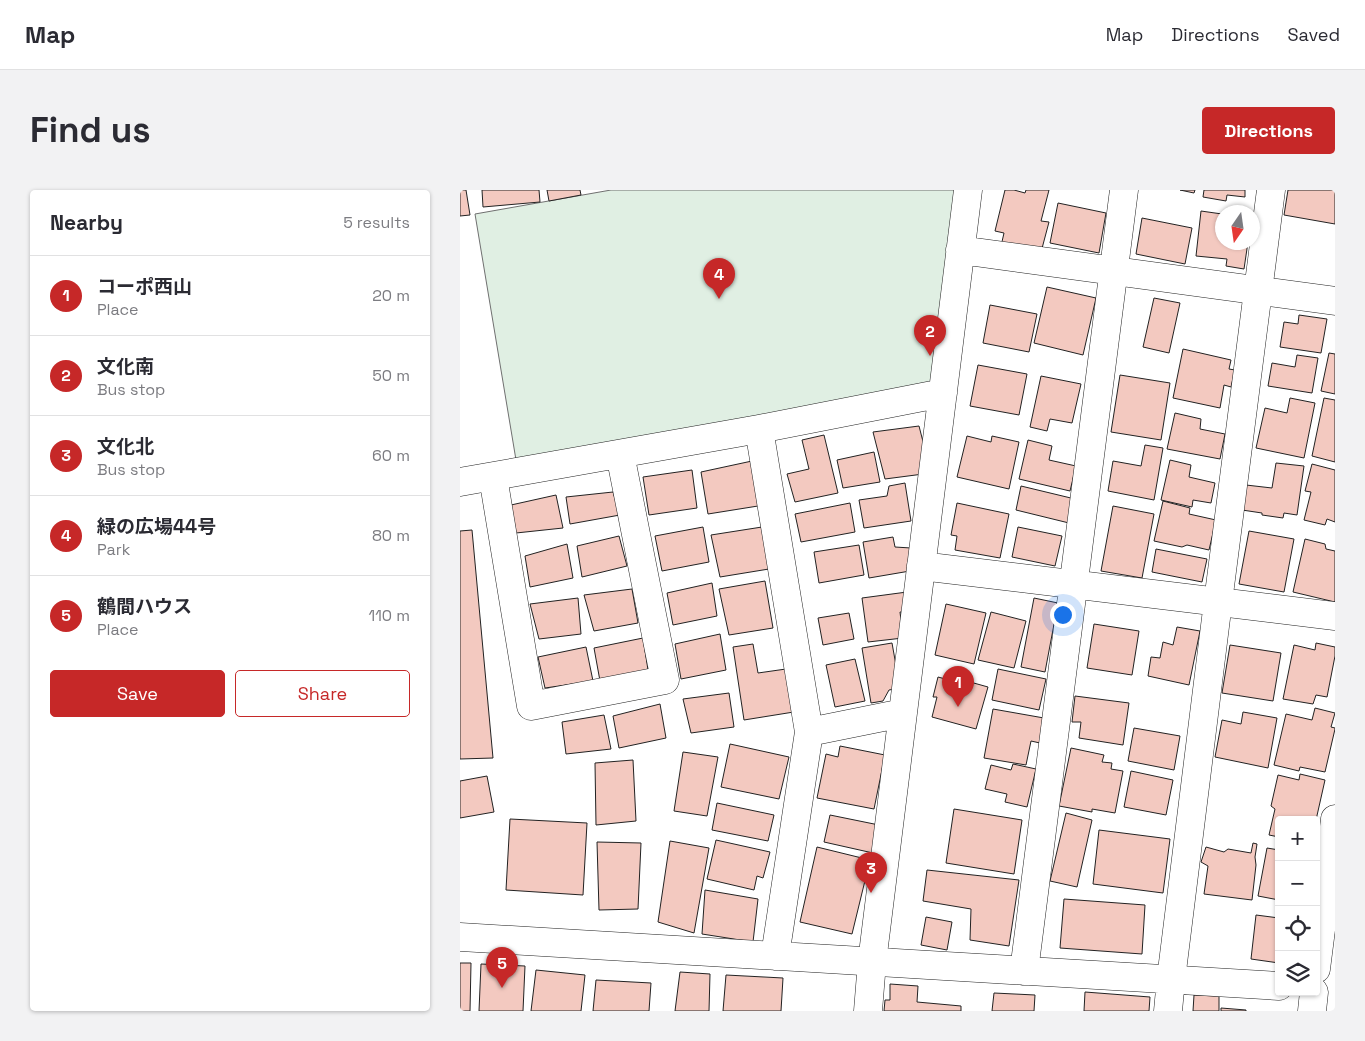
<!DOCTYPE html>
<meta charset="utf-8">
<style>
:root{--surface:#fff;--page:#f2f2f3;--text:#2b2b33;--muted:#7c7c81;--line:#e1e1e2;--accent:#c62828}
body{margin:0;font-family:"Space Grotesk","Noto Sans JP",sans-serif;background:var(--page);color:var(--text)}
.controls{position:absolute;right:15px;bottom:15px;display:grid;overflow:hidden;border-radius:5px;box-shadow:0 1px 4px #0004}
.controls button{width:45px;height:45px;display:grid;place-items:center;padding:0;border:0;border-bottom:1px solid var(--line);background:var(--surface);color:var(--text);font:25px sans-serif}
.compass{position:absolute;left:755px;top:15px;width:45px;height:45px;border-radius:50%;background:var(--surface);box-shadow:0 1px 4px #0004;rotate:193deg}
.you{position:absolute;left:602px;top:424px;width:18px;height:18px;margin:-12px;border:4px solid #fff;border-radius:50%;background:#1a73e8;box-shadow:0 0 0 8px #1a73e833}
.badge{display:grid;place-items:center;width:32px;height:32px;border-radius:50%;background:var(--accent);color:#fff;font-size:16px;font-weight:700}
.pin{position:absolute;translate:-50% -41px;filter:drop-shadow(0 1px 2px #0008)}
.pin::after{content:'';position:absolute;top:26px;width:18px;height:15px;background:inherit;clip-path:polygon(0 0,100% 0,50% 100%)}
.list{margin:0;padding:0;list-style:none}
h2{display:flex;justify-content:space-between;align-items:center;height:65px;margin:0;padding:0 20px;font-size:21px}
h2 small{font-size:16px;font-weight:400;color:var(--muted)}
.list li{display:grid;grid-template-columns:32px 1fr auto;gap:15px;align-items:center;box-sizing:border-box;height:80px;padding:0 20px;border-top:1px solid var(--line)}
.list b{display:block;font-size:19px;white-space:nowrap}
.list p{margin:0;font-size:16px;white-space:nowrap;color:var(--muted)}
.list em{font-size:16px;font-style:normal;color:var(--muted)}
.actions{display:flex;gap:10px;padding:15px 20px}
.actions a{flex:1;padding:11px 0;border:1px solid var(--accent);border-radius:5px;text-align:center;font-size:18px;color:var(--accent)}
.actions .main{background:var(--accent);color:#fff}
.icon{flex:none;width:28px;height:28px;fill:none;stroke:currentColor;stroke-width:2;stroke-linecap:round;stroke-linejoin:round}
.map{position:relative;flex:none;width:875px;height:821px;overflow:hidden;border-radius:5px}
header{display:flex;align-items:center;gap:30px;box-sizing:border-box;height:70px;padding:0 25px;background:var(--surface);border-bottom:1px solid var(--line)}
header strong{font-size:24px}
nav{display:flex;gap:28px;margin-inline-start:auto;font-size:18px}
.intro{display:flex;align-items:center;justify-content:space-between;box-sizing:border-box;height:120px;padding:0 30px}
h1{margin:0;font-size:35px}
.button{padding:12px 22px;border-radius:5px;background:var(--accent);color:#fff;font-size:18px;font-weight:700}
main{display:flex;gap:30px;padding:0 30px}
aside{flex:1;background:var(--surface);border-radius:5px;box-shadow:0 1px 4px #0004}
.map>svg:first-child{display:block}
.green{fill:#e0efe3;stroke:#6f6f6f}
.building{fill:#f3c9c0;stroke:#222}
.lines{fill:none;stroke-linecap:round;stroke-linejoin:round}
.minor-casing{stroke:#222;stroke-width:29}
.minor{stroke:#fff;stroke-width:28}
</style>
<header>
<strong>Map</strong>
<nav><a>Map</a><a>Directions</a><a>Saved</a></nav>
</header>
<div class="intro"><h1>Find us</h1><a class="button">Directions</a></div>
<main>
<aside>
<h2>Nearby<small>5 results</small></h2>
<ul class="list">
<li><span class="badge">1</span><div><b>コーポ西山</b><p>Place</p></div><em>20 m</em></li>
<li><span class="badge">2</span><div><b>文化南</b><p>Bus stop</p></div><em>50 m</em></li>
<li><span class="badge">3</span><div><b>文化北</b><p>Bus stop</p></div><em>60 m</em></li>
<li><span class="badge">4</span><div><b>緑の広場44号</b><p>Park</p></div><em>80 m</em></li>
<li><span class="badge">5</span><div><b>鶴間ハウス</b><p>Place</p></div><em>110 m</em></li>
</ul>
<div class="actions"><a class="main">Save</a><a>Share</a></div>
</aside>
<div class="map">
<svg width="875" height="821" viewBox="0 0 875 821">
<rect width="100%" height="100%" fill="#fff"/>
<path class="green" d="M 151,0 L 502,0 L 479,193 L 56,270 L 15,24 Z"/>
<path class="building" d="M 0,0 L 6,0 L 10,25 L 0,26 Z
M 22,0 L 79,0 L 80,12 L 23,17 Z
M 87,0 L 120,0 L 121,5 L 89,11 Z
M 545,0 L 554,0 L 565,3 L 566,0 L 589,0 L 581,31 L 589,32 L 580,66 L 541,56 L 544,43 L 535,41 Z
M 720,0 L 735,0 L 734,3 Z
M 744,0 L 785,0 L 785,7 L 767,5 L 766,11 L 743,7 Z
M 828,0 L 875,0 L 875,34 L 824,25 Z
M 598,13 L 646,23 L 639,63 L 590,53 Z
M 741,21 L 762,24 L 762,52 L 788,52 L 784,79 L 766,76 L 767,69 L 736,66 Z
M 682,28 L 732,38 L 725,74 L 676,64 Z
M 587,97 L 636,108 L 623,165 L 574,153 Z
M 694,108 L 720,113 L 709,163 L 683,157 Z
M 530,115 L 577,124 L 569,162 L 523,153 Z
M 839,125 L 867,129 L 861,163 L 820,157 L 824,132 L 838,134 Z
M 723,159 L 771,170 L 769,179 L 775,180 L 771,197 L 764,195 L 760,218 L 713,208 Z
M 869,163 L 875,164 L 875,204 L 861,201 Z
M 837,165 L 858,168 L 852,203 L 808,196 L 812,173 L 835,177 Z
M 518,175 L 567,184 L 559,225 L 510,216 Z
M 660,185 L 710,193 L 701,250 L 651,242 Z
M 581,186 L 621,194 L 612,233 L 590,229 L 587,241 L 570,237 Z
M 830,208 L 855,213 L 844,268 L 796,258 L 805,218 L 827,223 Z
M 864,208 L 875,210 L 875,272 L 852,266 Z
M 715,223 L 741,229 L 740,239 L 765,244 L 760,269 L 707,259 Z
M 459,236 L 471,283 L 425,289 L 413,242 Z
M 364,245 L 378,303 L 335,312 L 327,284 L 349,279 L 342,250 Z
M 507,246 L 531,252 L 532,246 L 559,252 L 549,299 L 497,287 Z
M 568,250 L 592,256 L 589,270 L 616,276 L 610,301 L 559,289 Z
M 685,255 L 703,258 L 694,310 L 648,301 L 653,271 L 681,276 Z
M 414,262 L 420,292 L 383,298 L 377,270 Z
M 710,270 L 731,275 L 729,287 L 755,293 L 751,313 L 733,310 L 732,317 L 701,310 Z
M 292,271 L 298,316 L 248,324 L 241,282 Z
M 816,273 L 844,276 L 837,325 L 824,323 L 823,328 L 802,325 L 802,323 L 782,320 L 786,295 L 812,298 Z
M 852,274 L 875,280 L 875,332 L 867,329 L 865,335 L 844,330 L 851,302 L 845,301 Z
M 232,280 L 237,318 L 189,325 L 183,287 Z
M 445,293 L 451,331 L 404,338 L 399,310 L 427,306 L 429,296 Z
M 561,296 L 615,309 L 609,333 L 556,320 Z
M 153,302 L 160,325 L 110,334 L 106,307 Z
M 96,305 L 103,338 L 56,343 L 51,315 Z
M 703,311 L 730,318 L 729,324 L 756,330 L 749,360 L 727,355 L 722,357 L 694,351 Z
M 390,313 L 395,342 L 341,352 L 335,324 Z
M 497,313 L 549,324 L 540,368 L 495,360 L 497,346 L 491,345 Z
M 653,316 L 694,324 L 682,388 L 641,381 Z
M 243,337 L 249,372 L 202,381 L 195,346 Z
M 302,337 L 309,379 L 260,387 L 251,345 Z
M 558,337 L 602,346 L 595,376 L 552,367 Z
M 12,340 L 33,568 L 0,569 L 0,341 Z
M 789,341 L 834,349 L 824,402 L 779,394 Z
M 159,346 L 167,376 L 122,387 L 117,356 Z
M 433,347 L 435,357 L 451,358 L 450,381 L 409,388 L 403,352 Z
M 845,349 L 865,354 L 866,359 L 875,361 L 875,412 L 833,402 Z
M 107,354 L 113,388 L 70,397 L 65,366 Z
M 399,355 L 404,385 L 359,393 L 354,362 Z
M 696,359 L 747,369 L 742,392 L 692,382 Z
M 305,391 L 313,438 L 269,445 L 259,399 Z
M 252,393 L 257,426 L 213,435 L 207,403 Z
M 172,399 L 178,433 L 134,441 L 124,405 Z
M 447,402 L 449,422 L 440,422 L 443,448 L 408,452 L 402,408 Z
M 118,408 L 121,444 L 79,449 L 70,414 Z
M 574,408 L 598,413 L 585,482 L 561,477 Z
M 486,414 L 526,423 L 514,474 L 475,465 Z
M 531,422 L 566,431 L 554,478 L 518,470 Z
M 389,423 L 394,449 L 363,455 L 358,428 Z
M 634,434 L 679,441 L 672,485 L 627,478 Z
M 717,437 L 740,441 L 729,495 L 688,486 L 691,467 L 700,468 L 703,452 L 713,455 Z
M 260,444 L 266,480 L 221,489 L 215,454 Z
M 183,448 L 188,480 L 140,491 L 134,458 Z
M 432,453 L 440,498 L 429,500 L 423,511 L 411,513 L 402,458 Z
M 856,453 L 875,457 L 875,466 L 867,507 L 856,505 L 853,514 L 823,509 L 834,455 L 855,460 Z
M 293,454 L 298,483 L 333,478 L 340,521 L 284,530 L 273,457 Z
M 770,455 L 821,463 L 813,511 L 762,503 Z
M 126,457 L 133,491 L 85,498 L 78,467 Z
M 395,469 L 405,511 L 375,517 L 366,475 Z
M 538,479 L 586,489 L 579,520 L 532,510 Z
M 478,487 L 500,493 L 503,490 L 528,497 L 516,539 L 472,527 L 477,507 L 473,507 Z
M 269,503 L 274,537 L 231,543 L 223,509 Z
M 615,506 L 669,513 L 663,555 L 619,548 L 621,532 L 612,532 Z
M 200,514 L 206,548 L 159,558 L 153,526 Z
M 855,518 L 875,523 L 871,537 L 875,538 L 875,539 L 865,582 L 840,577 L 839,581 L 814,575 L 826,524 L 852,530 Z
M 533,519 L 584,528 L 580,553 L 571,551 L 566,575 L 524,568 Z
M 783,522 L 817,528 L 808,578 L 755,567 L 762,530 L 781,534 Z
M 144,525 L 151,559 L 106,564 L 102,532 Z
M 674,538 L 720,546 L 714,580 L 668,571 Z
M 270,554 L 329,567 L 319,609 L 261,597 Z
M 380,556 L 425,565 L 414,619 L 357,608 L 366,564 L 378,567 Z
M 611,558 L 644,565 L 642,572 L 652,573 L 651,579 L 663,581 L 655,623 L 632,619 L 632,622 L 599,616 Z
M 223,562 L 258,567 L 247,626 L 214,621 Z
M 173,570 L 176,631 L 136,635 L 135,573 Z
M 553,574 L 576,579 L 567,617 L 545,612 L 547,604 L 525,599 L 531,575 L 551,580 Z
M 671,581 L 713,590 L 706,625 L 664,617 Z
M 840,584 L 865,590 L 856,630 L 819,630 L 819,647 L 809,645 L 815,619 L 811,616 L 818,585 L 839,590 Z
M 27,586 L 34,622 L 0,628 L 0,591 Z
M 257,613 L 314,625 L 308,651 L 252,640 Z
M 494,619 L 562,630 L 554,684 L 486,673 Z
M 606,623 L 632,630 L 617,697 L 590,691 Z
M 370,625 L 419,635 L 413,663 L 364,652 Z
M 50,629 L 127,633 L 123,705 L 46,700 Z
M 639,640 L 710,649 L 703,703 L 633,694 Z
M 256,650 L 310,662 L 303,688 L 297,686 L 294,700 L 247,689 Z
M 210,651 L 249,658 L 234,743 L 198,732 Z
M 137,652 L 181,653 L 178,719 L 139,720 Z
M 793,653 L 797,654 L 795,667 L 796,675 L 792,710 L 744,704 L 748,676 L 741,672 L 746,657 L 764,662 L 768,659 L 791,663 Z
M 357,657 L 410,670 L 392,744 L 340,732 Z
M 807,658 L 819,660 L 819,710 L 798,706 Z
M 467,680 L 559,690 L 549,756 L 510,750 L 511,719 L 463,711 Z
M 245,700 L 298,709 L 293,752 L 242,744 Z
M 604,709 L 685,715 L 682,764 L 600,758 Z
M 796,725 L 819,728 L 819,773 L 791,769 Z
M 466,727 L 492,732 L 487,760 L 461,755 Z
M 0,773 L 11,773 L 10,821 L 0,821 Z
M 21,774 L 65,776 L 63,821 L 19,821 Z
M 76,780 L 125,785 L 121,821 L 71,821 Z
M 220,782 L 250,784 L 249,821 L 215,821 Z
M 266,785 L 323,788 L 321,821 L 263,821 Z
M 136,790 L 191,793 L 189,821 L 133,821 Z
M 430,794 L 458,796 L 457,812 L 501,816 L 501,821 L 424,821 L 425,810 L 430,810 Z
M 625,802 L 690,807 L 689,821 L 624,821 Z
M 534,803 L 575,805 L 574,821 L 532,821 Z
M 734,805 L 759,806 L 759,821 L 733,821 Z
M 761,818 L 786,820 L 786,821 L 761,821 Z"/>
<g class="lines">
<defs>
<path id="minor" d="M 500,60 L 875,111
M 299,239 L 349,542 L 315,766
M 33,287 L 71,516 L 205,490 L 160,264
M 0,292 L 299,239 L 483,203
M 461,376 L 875,426
M 349,542 L 443,523
M 0,747 L 819,796
M 856,779 L 875,629
M 564,781 L 664,0
M 408,821 L 412,772 L 508,0
M 708,821 L 711,789 L 758,412 L 811,0
M 852,821 L 854,802"/>
</defs>
<use href="#minor" class="minor-casing"/>
<use href="#minor" class="minor"/>
</g>
</svg>
<div class="controls">
<button>+</button>
<button>−</button>
<button><svg class="icon" aria-label="locate" viewBox="0 0 24 24"><circle cx="12" cy="12" r="6"/><path d="M12 2v4M12 18v4M2 12h4M18 12h4"/></svg></button>
<button><svg class="icon" aria-label="layers" viewBox="0 0 24 24"><path d="M12 4l9 5-9 5-9-5zM3 14l9 5 9-5"/></svg></button>
</div>
<svg class="compass" viewBox="-18 -18 36 36"><path d="M0-13l5 13h-10z" fill="#e53935"/><path d="M0 13l5-13h-10z" fill="#7c7c81"/></svg>
<div class="you"></div>
<div class="pin badge" style="left:498px;top:517px">1</div>
<div class="pin badge" style="left:470px;top:166px">2</div>
<div class="pin badge" style="left:411px;top:703px">3</div>
<div class="pin badge" style="left:259px;top:109px">4</div>
<div class="pin badge" style="left:42px;top:798px">5</div>
</div>
</main>
